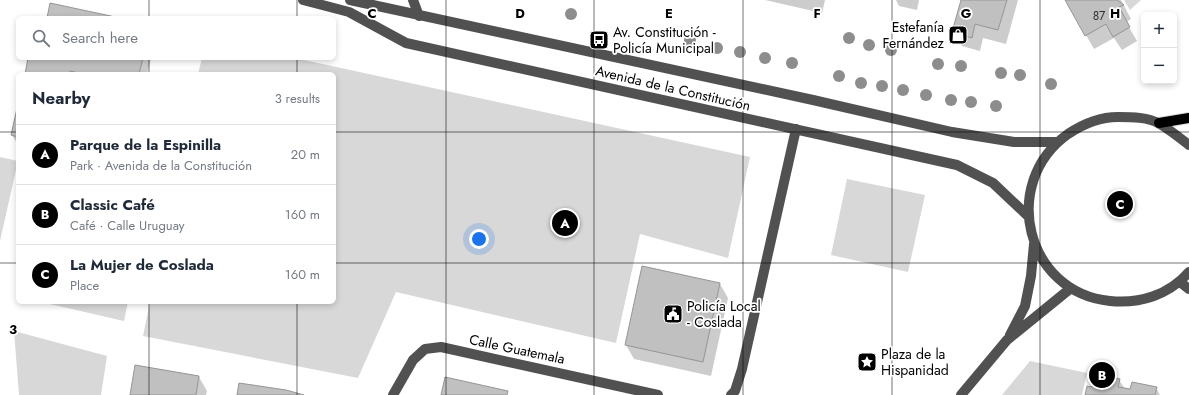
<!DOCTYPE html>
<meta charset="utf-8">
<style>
:root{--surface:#fff;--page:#f2f2f3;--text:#1f2937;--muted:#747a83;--line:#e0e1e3;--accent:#000}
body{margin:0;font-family:Jost,sans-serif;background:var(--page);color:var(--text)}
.controls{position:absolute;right:12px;top:12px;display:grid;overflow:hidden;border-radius:6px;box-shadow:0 2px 6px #0003}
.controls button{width:36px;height:36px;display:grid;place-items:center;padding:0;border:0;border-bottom:1px solid var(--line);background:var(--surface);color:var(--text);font:20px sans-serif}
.you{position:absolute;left:479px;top:239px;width:14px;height:14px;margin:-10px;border:3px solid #fff;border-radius:50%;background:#1a73e8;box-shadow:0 0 0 6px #1a73e833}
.badge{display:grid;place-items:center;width:26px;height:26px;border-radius:50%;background:var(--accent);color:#fff;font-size:13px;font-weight:700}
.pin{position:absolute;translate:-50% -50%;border:2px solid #fff;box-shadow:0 1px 4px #0006}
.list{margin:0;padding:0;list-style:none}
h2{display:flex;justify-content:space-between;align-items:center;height:52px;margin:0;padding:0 16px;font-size:17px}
h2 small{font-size:13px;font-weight:400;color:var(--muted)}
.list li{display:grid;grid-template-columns:26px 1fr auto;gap:12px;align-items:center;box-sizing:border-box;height:60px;padding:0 16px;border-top:1px solid var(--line)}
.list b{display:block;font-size:15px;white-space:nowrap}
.list p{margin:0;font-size:13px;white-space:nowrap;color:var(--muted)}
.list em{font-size:13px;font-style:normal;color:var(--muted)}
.icon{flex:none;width:22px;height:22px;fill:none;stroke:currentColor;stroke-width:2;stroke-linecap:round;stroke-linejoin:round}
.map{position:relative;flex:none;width:1189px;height:395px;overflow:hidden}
.search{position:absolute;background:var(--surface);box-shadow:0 2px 6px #0003;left:16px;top:16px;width:320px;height:44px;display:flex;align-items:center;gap:10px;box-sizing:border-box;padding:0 14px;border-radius:6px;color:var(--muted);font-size:15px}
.panel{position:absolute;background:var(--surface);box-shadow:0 2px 6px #0003;left:16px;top:72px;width:320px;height:232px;border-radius:6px}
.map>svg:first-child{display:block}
.green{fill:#d8d8d8}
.shadow{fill:#0003}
.building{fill:#c0c0c0;stroke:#959595}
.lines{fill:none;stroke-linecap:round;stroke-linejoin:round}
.major-casing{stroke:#dbdbdb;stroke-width:12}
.minor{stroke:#515151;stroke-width:10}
.major{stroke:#000;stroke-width:10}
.tree{fill:#8d8d8d}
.grid{fill:none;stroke:#000;stroke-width:1;stroke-opacity:0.55}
.labels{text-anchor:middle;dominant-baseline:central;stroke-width:3.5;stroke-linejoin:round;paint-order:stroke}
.number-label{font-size:12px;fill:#303030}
.poi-label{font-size:14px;fill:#000;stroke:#fff;text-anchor:start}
.street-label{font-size:14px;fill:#000;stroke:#fff}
.grid-label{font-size:13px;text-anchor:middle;font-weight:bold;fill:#000;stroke:#fff;stroke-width:3.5;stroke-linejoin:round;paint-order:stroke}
</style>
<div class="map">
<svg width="1189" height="395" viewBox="0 0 1189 395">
<rect width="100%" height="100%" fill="#fff"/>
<path class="green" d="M 1124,0 L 1141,0 L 1130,10 Z
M 202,58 L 295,58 L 750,157 L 728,258 L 640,234 L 616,343 L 396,292 L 358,378 L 143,336 L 150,302 L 334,302 L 334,74 L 198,74 Z
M 0,157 L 18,161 L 0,241 Z
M 847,179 L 925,195 L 908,272 L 831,255 Z
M 41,302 L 128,302 L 124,321 Z
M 14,331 L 107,356 L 101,395 L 19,395 Z
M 1030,361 L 1087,373 L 1082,395 L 1002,395 Z"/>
<path class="shadow" d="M 765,0 L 825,0 L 822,13 Z
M 896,0 L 919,0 L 917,10 L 899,6 Z
M 962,0 L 1018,0 L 1006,44 L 983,38 L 980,51 L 962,46 L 953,32 Z
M 1066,0 L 1121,0 L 1131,19 L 1126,22 L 1137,41 L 1122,50 L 1114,38 L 1094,49 Z
M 29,58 L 151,58 L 147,74 L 26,74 Z
M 18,109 L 18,145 L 12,135 Z
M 720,284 L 728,298 L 711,376 L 634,359 L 626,345 Z
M 199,377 L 207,391 L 206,395 L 131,395 Z
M 1119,380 L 1125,389 L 1156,388 L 1160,395 L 1086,395 L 1093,388 Z"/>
<path class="building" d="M 961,0 L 1007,0 L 998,30 L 975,24 L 972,38 L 952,32 Z
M 1065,0 L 1117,0 L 1124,5 L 1119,7 L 1130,27 L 1113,37 L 1106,24 L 1085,36 Z
M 50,3 L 120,18 L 47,18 Z
M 28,58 L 143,58 L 139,74 L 83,74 L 70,71 L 69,74 L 25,74 Z
M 18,104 L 18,137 L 11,135 Z
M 642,266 L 720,283 L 703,362 L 625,345 Z
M 135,365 L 199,376 L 196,395 L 130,395 Z
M 1096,373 L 1120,379 L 1118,387 L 1130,389 L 1132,382 L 1157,387 L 1155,395 L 1085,395 L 1087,386 L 1092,387 Z
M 445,377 L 508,391 L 507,395 L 441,395 Z
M 239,383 L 286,390 L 304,395 L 237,395 Z"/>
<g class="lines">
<defs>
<path id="major" d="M 1159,123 L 1189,118"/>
</defs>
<use href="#major" class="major-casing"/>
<path class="minor" d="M 303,0 L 349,12 L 406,43 L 957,165 L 993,183 L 1028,216
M 350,0 L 813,100 L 952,132 L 1014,142 L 1056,142
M 413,0 L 419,16
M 1189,145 C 1180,138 1170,130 1160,124 C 1148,117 1132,117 1118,117 C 1100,117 1083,124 1068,134 C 999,183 1026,293 1110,301 C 1140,304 1169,295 1189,272
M 1180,282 L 1189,289
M 1010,335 L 1025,306 L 1031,276 L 1034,244
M 393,395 L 413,360 L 425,349 L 441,347 L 658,395
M 731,395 L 735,391 L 742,369 L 796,129
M 961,395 L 1007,340 L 1071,288"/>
<use href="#major" class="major"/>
</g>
<g class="tree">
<circle cx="571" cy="14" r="6"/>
<circle cx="849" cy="38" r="6"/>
<circle cx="690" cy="40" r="6"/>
<circle cx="869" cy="45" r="6"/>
<circle cx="717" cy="48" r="6"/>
<circle cx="891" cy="50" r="6"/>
<circle cx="740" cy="52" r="6"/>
<circle cx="765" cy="58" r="6"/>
<circle cx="792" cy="63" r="6"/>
<circle cx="938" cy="64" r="6"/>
<circle cx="961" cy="66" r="6"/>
<circle cx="1001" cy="73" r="6"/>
<circle cx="1020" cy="75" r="6"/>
<circle cx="839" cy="76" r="6"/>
<circle cx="861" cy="83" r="6"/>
<circle cx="1051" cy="84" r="6"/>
<circle cx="882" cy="86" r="6"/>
<circle cx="903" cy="90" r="6"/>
<circle cx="926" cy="95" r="6"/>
<circle cx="951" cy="100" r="6"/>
<circle cx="971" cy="102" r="6"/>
<circle cx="996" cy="106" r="6"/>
</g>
<path class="grid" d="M 149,0 L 149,18M 297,0 L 297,18M 446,0 L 446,395M 594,0 L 594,395M 743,0 L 743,395M 892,0 L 892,395M 1040,0 L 1040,395M 149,58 L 149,74M 297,58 L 297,74M 0,132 L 18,132M 334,132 L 1189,132M 0,263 L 18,263M 334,263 L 1189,263M 149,302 L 149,395M 297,302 L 297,395"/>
<defs>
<symbol id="shop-square" viewBox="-11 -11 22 22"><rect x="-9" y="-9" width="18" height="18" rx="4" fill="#000" stroke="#fff"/><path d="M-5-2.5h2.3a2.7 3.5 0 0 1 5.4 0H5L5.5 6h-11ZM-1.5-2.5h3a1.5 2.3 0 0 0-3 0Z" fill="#fff"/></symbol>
<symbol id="bus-square" viewBox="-11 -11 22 22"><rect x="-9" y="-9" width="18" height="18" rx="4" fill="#000" stroke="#fff"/><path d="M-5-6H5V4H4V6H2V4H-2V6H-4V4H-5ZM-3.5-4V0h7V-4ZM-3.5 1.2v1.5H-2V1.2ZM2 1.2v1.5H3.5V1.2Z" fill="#fff"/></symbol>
<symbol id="civic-square" viewBox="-11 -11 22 22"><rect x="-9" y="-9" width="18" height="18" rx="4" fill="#000" stroke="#fff"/><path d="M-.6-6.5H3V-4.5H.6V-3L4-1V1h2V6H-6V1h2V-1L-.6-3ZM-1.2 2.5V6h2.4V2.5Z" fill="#fff"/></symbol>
<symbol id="sight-square" viewBox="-11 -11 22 22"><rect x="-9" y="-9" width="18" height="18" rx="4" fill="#000" stroke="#fff"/><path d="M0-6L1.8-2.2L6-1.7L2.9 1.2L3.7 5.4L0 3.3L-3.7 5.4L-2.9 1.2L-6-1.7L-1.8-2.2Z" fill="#fff"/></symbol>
</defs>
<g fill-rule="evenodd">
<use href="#shop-square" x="947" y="24" width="22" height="22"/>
<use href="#bus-square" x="588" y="29" width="22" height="22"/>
<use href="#civic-square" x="662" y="303" width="22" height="22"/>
<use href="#sight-square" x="856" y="351" width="22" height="22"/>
</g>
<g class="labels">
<g class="number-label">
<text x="1099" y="16">87</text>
</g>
<g class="poi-label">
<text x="944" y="27" text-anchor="end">Estefanía<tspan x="944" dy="16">Fernández</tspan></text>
<text x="613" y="32">Av. Constitución -<tspan x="613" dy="16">Policía Municipal</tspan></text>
<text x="687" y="306">Policía Local<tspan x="687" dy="16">- Coslada</tspan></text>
<text x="881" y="354">Plaza de la<tspan x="881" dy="16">Hispanidad</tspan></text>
</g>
<g class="street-label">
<text transform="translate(673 88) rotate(13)">Avenida de la Constitución</text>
<text transform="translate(517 349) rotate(12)">Calle Guatemala</text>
</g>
</g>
<g class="grid-label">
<text x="372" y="18">C</text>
<text x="520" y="18">D</text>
<text x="669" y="18">E</text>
<text x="817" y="18">F</text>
<text x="966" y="18">G</text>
<text x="1115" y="18">H</text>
<text x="13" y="334">3</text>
</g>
</svg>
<div class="controls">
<button>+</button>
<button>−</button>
</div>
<div class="you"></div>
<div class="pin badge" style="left:565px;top:223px">A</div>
<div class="pin badge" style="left:1102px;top:375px">B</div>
<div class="pin badge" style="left:1120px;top:204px">C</div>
<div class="search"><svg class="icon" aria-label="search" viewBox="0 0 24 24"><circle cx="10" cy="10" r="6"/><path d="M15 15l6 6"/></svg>Search here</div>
<section class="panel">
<h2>Nearby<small>3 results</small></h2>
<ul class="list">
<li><span class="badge">A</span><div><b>Parque de la Espinilla</b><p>Park · Avenida de la Constitución</p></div><em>20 m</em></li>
<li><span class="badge">B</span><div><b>Classic Café</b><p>Café · Calle Uruguay</p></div><em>160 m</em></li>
<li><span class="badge">C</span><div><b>La Mujer de Coslada</b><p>Place</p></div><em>160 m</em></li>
</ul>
</section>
</div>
